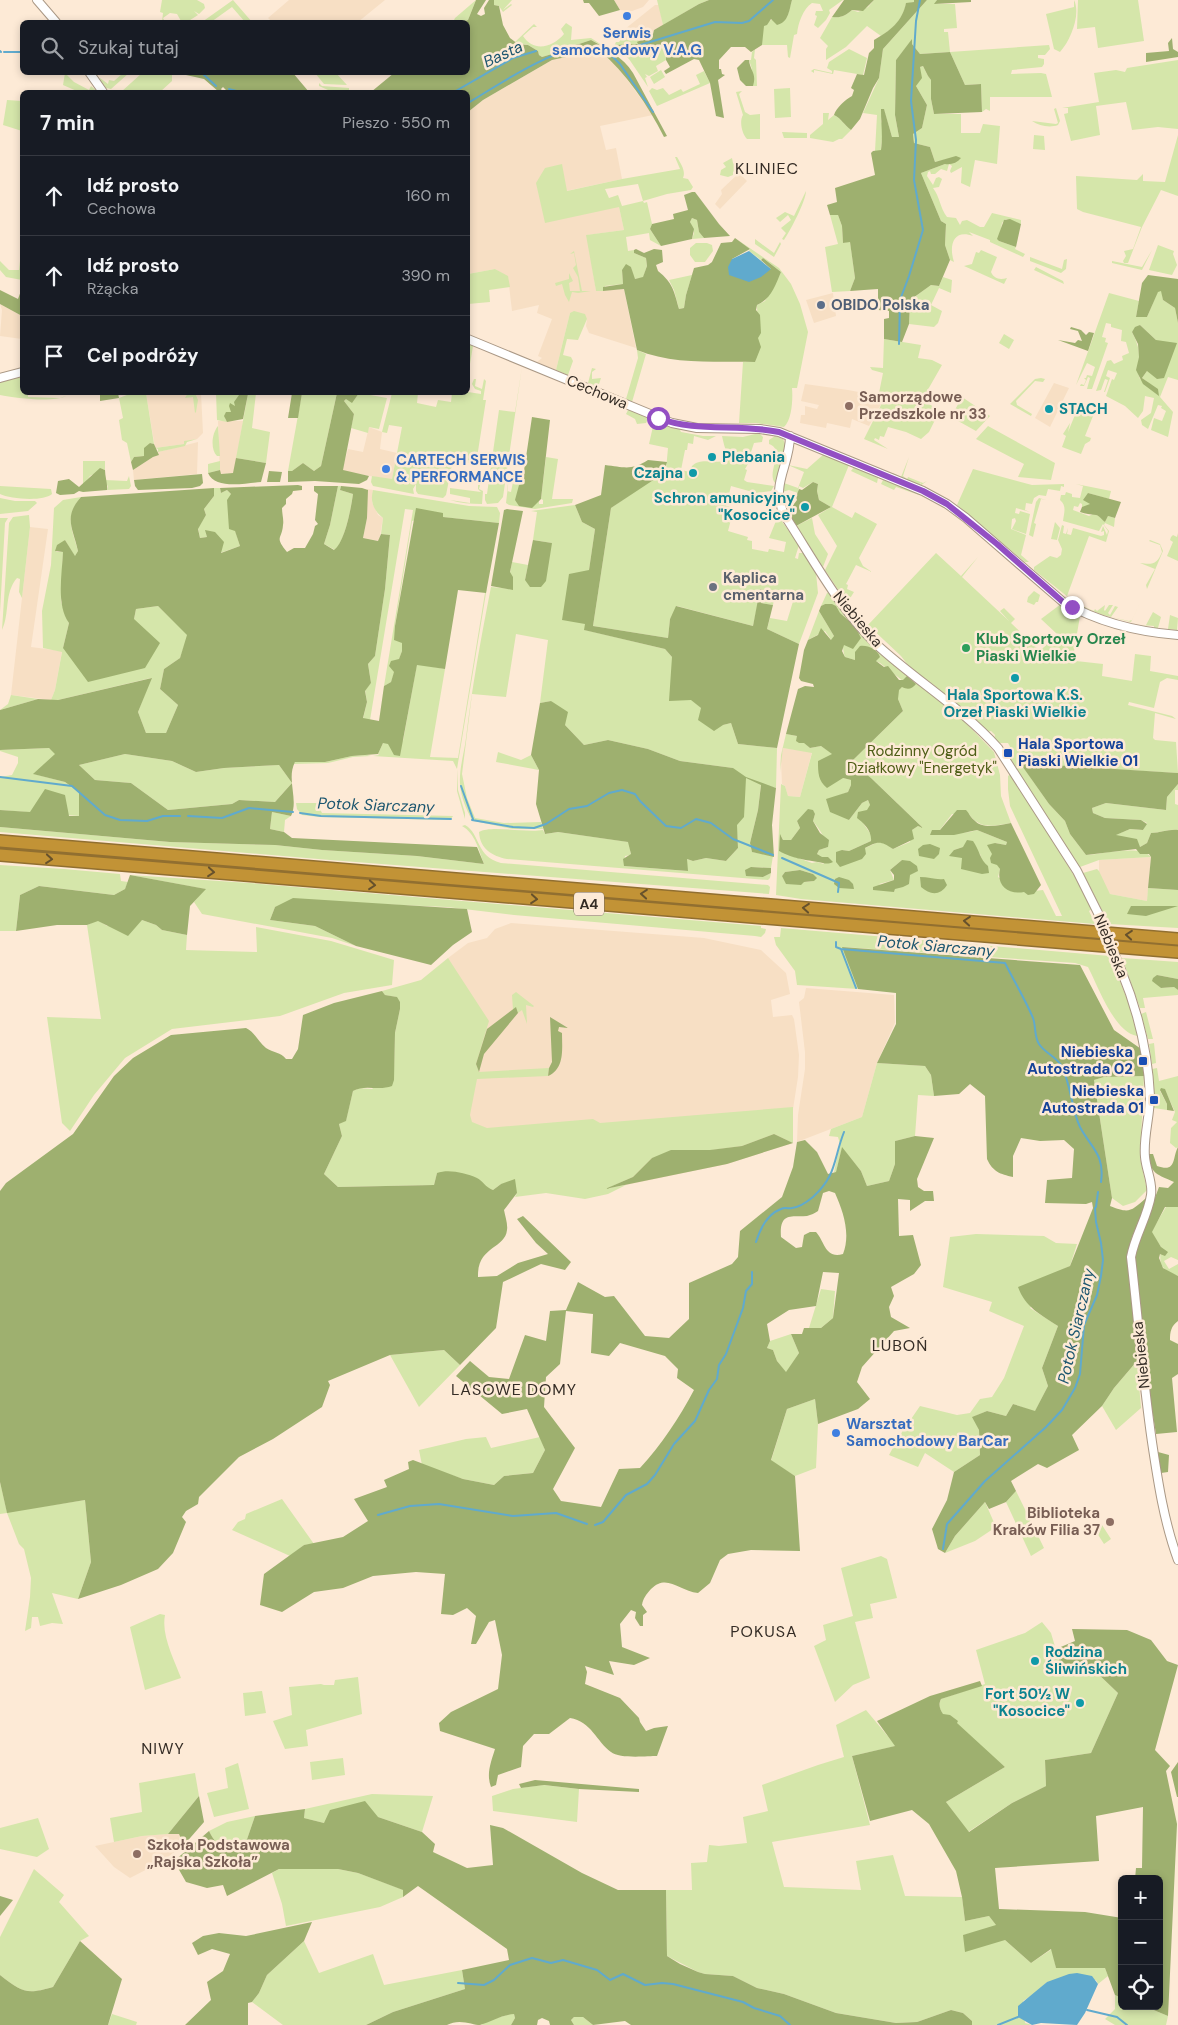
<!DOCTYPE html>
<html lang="pl">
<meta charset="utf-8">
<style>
:root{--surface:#171b24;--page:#242831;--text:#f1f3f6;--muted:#9ea1a6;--line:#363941}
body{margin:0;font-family:"DM Sans",sans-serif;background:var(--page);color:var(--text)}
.controls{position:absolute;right:15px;bottom:15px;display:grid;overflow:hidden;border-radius:8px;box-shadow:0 2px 8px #0003}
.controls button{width:45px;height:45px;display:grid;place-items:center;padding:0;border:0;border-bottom:1px solid var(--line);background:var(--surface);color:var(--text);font:25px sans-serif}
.stop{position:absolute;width:15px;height:15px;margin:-11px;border:4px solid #934fc3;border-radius:50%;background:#fff}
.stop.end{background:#934fc3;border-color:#fff;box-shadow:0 1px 5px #0008}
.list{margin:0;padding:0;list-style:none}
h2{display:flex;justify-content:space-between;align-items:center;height:65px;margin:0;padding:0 20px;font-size:21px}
h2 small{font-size:16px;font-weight:400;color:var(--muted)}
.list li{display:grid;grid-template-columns:32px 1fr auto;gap:15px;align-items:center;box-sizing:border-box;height:80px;padding:0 20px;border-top:1px solid var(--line)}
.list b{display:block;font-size:19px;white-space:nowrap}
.list p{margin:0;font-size:16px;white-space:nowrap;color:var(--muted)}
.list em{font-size:16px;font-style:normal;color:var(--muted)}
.icon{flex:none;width:28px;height:28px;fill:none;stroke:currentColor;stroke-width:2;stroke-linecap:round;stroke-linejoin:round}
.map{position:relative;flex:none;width:1178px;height:2025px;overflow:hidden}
.search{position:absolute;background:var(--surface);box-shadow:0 2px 8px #0003;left:20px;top:20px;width:450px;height:55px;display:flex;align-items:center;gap:12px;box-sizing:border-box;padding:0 18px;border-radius:8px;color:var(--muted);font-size:19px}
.panel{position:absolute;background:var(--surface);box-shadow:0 2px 8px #0003;left:20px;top:90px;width:450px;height:305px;border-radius:8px}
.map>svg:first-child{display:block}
.built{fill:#f7dfc4}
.green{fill:#d5e6aa;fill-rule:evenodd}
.forest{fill:#9eb06f;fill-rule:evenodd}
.water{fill:#60aacd}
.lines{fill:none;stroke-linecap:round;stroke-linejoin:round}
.stream{stroke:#60aacd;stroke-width:2}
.minor-casing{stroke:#aa9885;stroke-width:10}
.highway-casing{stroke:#916f30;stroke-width:14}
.minor{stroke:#fff;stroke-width:8}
.highway{stroke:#c29336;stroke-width:11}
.minor-bridge-casing{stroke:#aa9885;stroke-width:10;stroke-linecap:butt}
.minor-bridge{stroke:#fff;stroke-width:8}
.oneway{stroke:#66512c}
.route{stroke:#934fc3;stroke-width:6}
.shop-dot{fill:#3f7fe0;stroke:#fdead6;stroke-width:2}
.service-dot{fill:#5c6f8a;stroke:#fdead6;stroke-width:2}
.education-dot{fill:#8d6e63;stroke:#fdead6;stroke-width:2}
.culture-dot{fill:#0f9aa8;stroke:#fdead6;stroke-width:2}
.worship-dot{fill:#6b7280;stroke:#fdead6;stroke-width:2}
.leisure-dot{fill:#2e9e5b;stroke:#fdead6;stroke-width:2}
.transit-dot{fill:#1a4fb4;stroke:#fdead6;stroke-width:2}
.labels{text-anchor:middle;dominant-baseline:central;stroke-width:5;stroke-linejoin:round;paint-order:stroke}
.shield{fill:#fdead6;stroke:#71665b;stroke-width:1}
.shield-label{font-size:14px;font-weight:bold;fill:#352d26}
.shop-label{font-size:15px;font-weight:bold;fill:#366cbe;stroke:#fdead6;text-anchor:start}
.service-label{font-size:15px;font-weight:bold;fill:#4e5e75;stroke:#fdead6;text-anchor:start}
.street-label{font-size:15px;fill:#352d26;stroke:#fdead6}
.education-label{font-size:15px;font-weight:bold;fill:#785e54;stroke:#fdead6;text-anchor:start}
.culture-label{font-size:15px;font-weight:bold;fill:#0d838f;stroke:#fdead6;text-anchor:start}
.worship-label{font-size:15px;font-weight:bold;fill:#5b616d;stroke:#fdead6;text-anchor:start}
.leisure-label{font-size:15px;font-weight:bold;fill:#27864d;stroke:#fdead6;text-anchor:start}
.transit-label{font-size:15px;font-weight:bold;fill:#164399;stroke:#fdead6;text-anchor:end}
.park-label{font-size:15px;fill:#4e5e16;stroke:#fdead6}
.water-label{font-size:16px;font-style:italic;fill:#1c566f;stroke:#fdead6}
.neighbourhood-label{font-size:16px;letter-spacing:1px;fill:#352d26;stroke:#fdead6}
</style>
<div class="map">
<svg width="1178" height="2025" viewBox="0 0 1178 2025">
<rect width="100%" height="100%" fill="#fdead6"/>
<path class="built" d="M 289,0 L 385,0 L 358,22 L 272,22 L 268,18 Z
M 614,0 L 649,0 L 643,7 L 632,11 L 620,10 Z
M 655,5 L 659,5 L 663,25 L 654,30 L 653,34 L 637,42 L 618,37 L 625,29 Z
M 599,50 L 617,66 L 653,115 L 600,126 L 606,150 L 616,148 L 622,179 L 566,191 L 619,207 L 624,230 L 587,235 L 596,291 L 624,289 L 636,348 L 589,333 L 586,326 L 587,319 L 570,313 L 556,370 L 537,362 L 542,358 L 538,356 L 552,319 L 537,313 L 539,305 L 512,311 L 508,277 L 495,269 L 468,274 L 468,112 L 483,100 L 552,60 Z
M 739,173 L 747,181 L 720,209 L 715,204 L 722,194 L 721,190 Z
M 833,293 L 836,316 L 814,323 L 806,300 Z
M 0,304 L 22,316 L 22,339 L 0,336 L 2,310 Z
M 1054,383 L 1069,388 L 1050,427 L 1035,418 Z
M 805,384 L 848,390 L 885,397 L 869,426 L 852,419 L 850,428 L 827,423 L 826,428 L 800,423 L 801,415 L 805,415 L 805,406 L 817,409 L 819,405 L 801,401 Z
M 146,393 L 201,393 L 203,433 L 197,439 L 185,441 L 184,444 L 155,448 Z
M 218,421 L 243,421 L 234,473 L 220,474 Z
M 369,427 L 382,432 L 380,449 L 397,453 L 392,480 L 342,471 L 348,449 L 363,452 Z
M 198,442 L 197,474 L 134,480 L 133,470 L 153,457 L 159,455 L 158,452 Z
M 367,489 L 373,490 L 372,502 L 378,515 L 383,518 L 379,541 L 363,538 L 367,518 Z
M 30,527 L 48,529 L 31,647 L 62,651 L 55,690 L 51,700 L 11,695 Z
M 783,748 L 812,752 L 800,797 L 788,796 L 785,786 L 782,784 L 781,760 Z
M 1151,857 L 1147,901 L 1110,894 L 1099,874 L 1099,860 Z
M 511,923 L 704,938 L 761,950 L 786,973 L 790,994 L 771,1000 L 773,1017 L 792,1015 L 794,1019 L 799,1055 L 798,1077 L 793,1109 L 793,1143 L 727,1164 L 626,1185 L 466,1123 L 448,958 L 468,943 L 487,938 L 495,929 Z
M 806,988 L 894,995 L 895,1023 L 877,1063 L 862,1117 L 797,1142 L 798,1115 L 805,1069 L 805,1052 L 799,1002 L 804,998 Z
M 179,1833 L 184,1845 L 161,1862 L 130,1878 L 114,1867 L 95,1846 L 142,1836 Z"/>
<path class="green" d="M 162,0 L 197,0 L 204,4 L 205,8 L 199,14 L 194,11 L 198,15 L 187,22 L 179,22 L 181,21 L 177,14 L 170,13 L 163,18 L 165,22 L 162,22 L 163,13 L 160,12 Z
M 233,0 L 252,22 L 245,22 L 232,7 L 211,22 L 202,22 Z
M 476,0 L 468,20 L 462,22 L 453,22 L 455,18 Z
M 494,0 L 512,0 L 503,10 L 511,4 L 512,5 L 503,12 L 499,6 L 494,5 Z
M 657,0 L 709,0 L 699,4 L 663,25 Z
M 792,0 L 843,0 L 829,10 L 830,13 L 826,20 L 818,28 L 814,25 L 817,16 L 815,15 L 816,11 L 823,11 L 820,4 L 812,3 C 803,9 798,23 797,34 L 794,35 L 790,58 L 788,57 L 787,45 L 762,45 C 760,21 766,20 787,17 Z
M 874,0 L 914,0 L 914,2 L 906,4 C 903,19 894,28 881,36 L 867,26 L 846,47 L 826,60 L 826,49 L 828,46 L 820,38 L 832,17 C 841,18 845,16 852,10 L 858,12 L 868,7 Z
M 927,0 L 937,0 L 935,4 L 955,4 L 957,28 L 944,29 L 944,32 L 948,32 L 950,52 L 1049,45 L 1050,49 L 1045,55 L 1038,55 L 1038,58 L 1044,59 L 1044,64 L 1042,67 L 1012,70 L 1011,74 L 1041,73 L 1046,74 L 1052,97 L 990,97 L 990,111 L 986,109 L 982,112 L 981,84 L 965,85 L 950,52 L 920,54 L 912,44 L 912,40 L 896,60 L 895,115 L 899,137 L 892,137 L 884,110 L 881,121 L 883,126 L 881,151 L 875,151 L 877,115 L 863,113 L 879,78 L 883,49 Z
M 1074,0 C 1081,14 1071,40 1060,52 L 1054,49 L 1046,14 L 1074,7 Z
M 1078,0 L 1138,0 L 1144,41 L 1098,48 L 1095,27 L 1077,29 Z
M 566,23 L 572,27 L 571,40 L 591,38 L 605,47 L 591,40 L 570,47 L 562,46 L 552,54 L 542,57 L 539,55 L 538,51 L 528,45 L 515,42 L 534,24 L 537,27 L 533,27 L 523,36 C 534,53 553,47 564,34 L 561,29 Z
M 639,27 L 645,38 L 643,35 L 638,38 L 639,44 L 629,46 L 627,53 L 667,43 L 670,50 L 666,53 L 666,60 L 656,66 L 658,71 L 649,76 L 645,74 L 647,77 L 645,78 L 648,87 L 629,59 L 614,46 L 616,42 L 619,42 L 622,38 L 628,40 L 633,36 L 634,37 L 638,34 Z
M 755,49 L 754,58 L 756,60 L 757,86 L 746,86 L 749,86 L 752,69 L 749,60 L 751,60 L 752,52 Z
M 849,49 L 867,58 L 863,75 L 834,70 L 833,74 L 814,70 L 814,73 L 811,71 L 814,69 L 832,73 L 832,71 L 827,68 L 829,62 Z
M 1178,60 L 1178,129 L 1158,127 L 1132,130 L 1126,102 L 1096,106 L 1100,135 L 1071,141 L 1064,114 L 1068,113 L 1068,108 L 1062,108 L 1099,102 L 1094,73 L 1116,70 L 1125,72 L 1127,68 Z
M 923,66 L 928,76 L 931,80 L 931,99 L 934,114 L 961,114 L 961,133 L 980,133 L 983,124 L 1000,126 L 997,164 L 975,160 L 970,187 L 961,183 L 962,167 L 951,173 L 950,171 L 952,166 L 949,164 L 947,171 L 941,169 L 935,174 L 931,174 L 930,171 L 928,172 L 927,176 L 933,185 L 936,178 L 939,177 L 942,179 L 939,187 L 933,188 C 940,197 940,208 947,217 L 956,218 L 960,225 L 962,221 L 967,220 L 980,227 L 984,227 L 992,213 L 1021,220 L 1021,224 L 1006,219 L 1002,223 L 999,241 L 1016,247 L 1015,249 L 1025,254 L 1023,257 L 990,242 L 990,240 L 969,232 L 973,236 C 955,229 948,243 954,262 L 950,260 L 945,245 L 946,224 L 941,221 L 921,173 L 945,164 L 956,157 L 935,162 L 930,147 L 914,143 L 913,134 L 922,128 L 927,105 L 916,86 L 920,67 Z
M 661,70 L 665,77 L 654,84 L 650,77 Z
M 704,71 L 710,83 L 657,106 L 649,91 L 652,88 L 657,90 L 663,88 L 669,95 L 681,89 L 683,92 L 700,84 L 696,75 Z
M 65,73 L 74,82 L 89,90 L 91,86 L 98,92 L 79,92 L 63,85 Z
M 123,73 L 129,73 L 111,89 L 106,88 L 99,79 L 100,78 L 108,84 L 109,80 L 114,81 Z
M 142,73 L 172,73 L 172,81 L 160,92 L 121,92 Z
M 316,73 L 336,73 L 347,85 L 324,84 L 315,73 Z
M 319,83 L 322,86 L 349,88 L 349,92 L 328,90 L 319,86 Z
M 790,88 L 791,117 L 775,118 L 774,89 Z
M 742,91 L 739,94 L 745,112 L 750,115 L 760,114 L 760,139 L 747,139 C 742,134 739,121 743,115 L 736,92 Z
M 7,100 L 22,101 L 22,131 L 3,125 Z
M 1056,108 L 1060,121 L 1058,125 C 1050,128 1039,126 1032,121 L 1056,124 L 1058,123 L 1054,109 Z
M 823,113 L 829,113 L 828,120 L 834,115 C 842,119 844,125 851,130 L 842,139 L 839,139 L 833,142 L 810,138 L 810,135 L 823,124 Z
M 782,132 L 807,133 L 807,138 L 784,138 Z
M 1034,135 L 1044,136 L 1045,150 L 1033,149 Z
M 1178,135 L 1178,196 L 1161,190 L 1142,227 L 1128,263 L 1124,263 L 1123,261 L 1126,256 L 1124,251 L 1133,249 L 1141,227 L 1083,212 L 1077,209 L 1076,176 L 1137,180 L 1143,174 L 1143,181 L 1165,182 Z
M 675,157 L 677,157 C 681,164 686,171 683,178 L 688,179 L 693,187 L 691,190 L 667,194 L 643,201 L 644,203 L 647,202 L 652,224 L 650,229 L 661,246 L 650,240 L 649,233 L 626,237 L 628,251 L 634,250 L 634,253 L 646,258 L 647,266 L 643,278 L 634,279 L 631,267 L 622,270 L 623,284 L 605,286 L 603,291 L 596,291 L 586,235 L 624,230 L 619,207 L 545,223 L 536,183 L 545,168 L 562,164 L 567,191 L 622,179 L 680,169 ZM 638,184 L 643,201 L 622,206 L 618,195 L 609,198 L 605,189 Z
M 732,158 L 733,163 L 738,168 L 733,172 L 733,175 L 728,177 L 720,175 L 721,170 L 726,167 L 723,163 Z
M 806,191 C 806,201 790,231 784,240 L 782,239 L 786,233 L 781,228 L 791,220 L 788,215 L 780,222 L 776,218 L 785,212 L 794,216 Z
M 830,215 L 838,215 L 842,226 L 843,243 L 850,241 L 855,278 L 850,291 L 832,292 L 825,247 L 838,244 Z
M 692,218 L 697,220 L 699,232 L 704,238 L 692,239 L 694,233 L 690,222 Z
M 735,238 L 779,268 L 791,284 L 800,304 L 808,332 L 797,388 L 792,388 C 793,399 792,420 784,427 L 756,423 L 739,423 L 743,362 L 755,362 L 758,338 L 757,305 L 765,301 L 781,272 L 763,258 L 761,260 L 749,251 L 750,249 Z
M 755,239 L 774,253 L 780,242 L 781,244 L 774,257 L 755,244 Z
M 696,243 L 707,243 L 712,245 L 713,251 L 705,262 L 695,262 L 690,255 L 690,248 Z
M 1158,245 L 1174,251 L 1173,254 L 1177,265 L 1172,275 L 1149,270 Z
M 981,250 L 997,257 L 991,272 C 994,279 1000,280 1007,278 L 1004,284 L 964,266 L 972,264 L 976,252 L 979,253 Z
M 1152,250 L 1142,270 L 1112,263 L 1112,261 L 1142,267 Z
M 574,251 L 582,291 L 591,291 L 578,293 L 572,292 L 569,302 L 565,295 L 562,284 L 556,286 L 555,283 L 569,279 L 569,273 L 573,281 L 569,283 L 570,291 L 580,291 L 578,277 L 573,268 L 576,265 L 574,253 L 570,254 Z
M 21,252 L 22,280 L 6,277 L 0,270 L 0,261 L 9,270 L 19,270 Z
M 1030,257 L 1062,269 L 1064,260 L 1067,259 L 1066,269 L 1061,273 L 1030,261 Z
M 1036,267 L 1063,281 L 1064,284 L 1034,270 Z
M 495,269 L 508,276 L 510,287 L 489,290 L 490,302 L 468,304 L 468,274 Z
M 692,275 L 686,295 L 684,308 L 679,309 L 674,290 L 669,280 Z
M 943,277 L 952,280 L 951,293 L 939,288 L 931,305 L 942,311 L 938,323 L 934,327 L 909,324 C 911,298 910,300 931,285 L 939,286 Z
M 1158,291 L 1162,291 L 1163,300 L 1175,308 L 1178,323 L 1178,380 L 1168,377 L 1160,397 L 1173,412 L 1168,437 L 1151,430 L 1154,418 L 1162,421 L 1166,411 L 1161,408 L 1162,406 L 1158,405 L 1148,429 L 1142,425 L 1141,420 L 1151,413 L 1154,398 L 1145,396 L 1143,411 L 1138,418 L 1125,406 L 1106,396 L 1112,379 L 1114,380 L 1117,373 L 1108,370 L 1106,376 L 1110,378 L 1105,392 L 1104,392 L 1108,380 L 1105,379 L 1101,390 L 1096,391 L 1107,361 L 1111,360 L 1114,364 L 1123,360 L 1122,356 L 1129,353 L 1126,342 L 1121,341 L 1122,330 L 1111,327 L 1111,324 L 1106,323 L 1102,337 L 1106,338 L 1105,342 L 1108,343 L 1092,389 L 1087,389 L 1090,378 L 1088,377 L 1084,386 L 1080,386 L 1081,384 L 1084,385 L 1086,380 L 1084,378 L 1086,378 L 1087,375 L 1092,376 L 1095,367 L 1087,363 L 1076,385 L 1109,293 L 1139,301 L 1136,317 L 1147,317 ZM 1140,325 L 1156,340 L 1147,371 L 1142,378 L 1149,383 L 1140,379 C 1136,370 1139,365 1139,356 C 1139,347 1136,340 1132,332 Z
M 574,311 L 585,314 L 587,319 L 578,340 L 567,339 L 563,355 L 571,357 L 573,361 L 568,375 L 556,370 L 570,313 Z
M 1004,334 L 1014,340 L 1009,349 L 999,343 Z
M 884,339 L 921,345 L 918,358 L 932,360 L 942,365 L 922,400 L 941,411 L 943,416 L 940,420 L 936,418 L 929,432 L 921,439 L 906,432 L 888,427 L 884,437 L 880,436 L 879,440 L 875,438 L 874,440 L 888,449 L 864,439 L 886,395 L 879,393 L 883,373 L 872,370 L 870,367 L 883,368 Z
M 468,342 L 473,346 L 468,376 Z
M 637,350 L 646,354 L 632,402 L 626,399 L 638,358 Z
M 522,367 L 503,497 L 498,503 L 487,504 L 485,500 L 485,494 L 487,494 L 499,410 L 515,412 Z
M 592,368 L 596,369 L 592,372 L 592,379 L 601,378 L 598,387 L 588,383 Z
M 22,375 L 22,392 L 28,393 L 28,397 L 60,398 L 66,396 C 52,403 15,398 0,395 L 0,381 Z
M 1041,378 L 1045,379 L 1043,382 L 1035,381 L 1016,401 L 1017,405 L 1032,414 L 1031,416 L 1010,404 L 1035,379 Z
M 474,379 L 476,379 L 475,386 L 482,389 L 484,379 L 486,381 L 483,400 L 486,400 L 476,464 L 453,460 L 446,495 L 443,498 L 418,494 L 416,491 L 416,484 L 413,489 L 414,494 L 373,486 L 371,482 L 372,476 L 392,479 L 402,427 L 389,425 L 387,433 L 382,432 L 392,393 L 418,393 L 417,403 L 436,407 L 438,400 L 451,402 L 452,393 L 468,392 L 481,394 L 481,391 L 475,389 L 472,384 Z
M 132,393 L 146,393 L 154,444 L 150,443 L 144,456 L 134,457 L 131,462 L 127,443 L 122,440 L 119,420 L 123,418 L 119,398 Z
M 188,393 L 195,393 L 198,400 L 196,412 L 195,413 L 193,397 L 185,398 Z
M 216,393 L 256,393 L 252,428 L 270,432 L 266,463 L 236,458 L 248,394 L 236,406 L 231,408 L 231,412 L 225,418 L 227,422 L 217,420 Z
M 302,393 L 337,393 L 321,466 L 314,471 L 303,463 L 292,471 L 288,471 Z
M 359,393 L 387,398 L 379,429 L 369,427 L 368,433 L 351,428 L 354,414 L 344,401 L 346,399 L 355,398 Z
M 962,397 L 990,416 L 976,431 L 951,417 Z
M 629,408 L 653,419 L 652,421 L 648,419 L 646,423 L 637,424 L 635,419 L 626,414 Z
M 1077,410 L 1093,416 L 1085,436 L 1091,438 L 1090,441 L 1085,444 L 1081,454 L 1062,447 L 1066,436 L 1063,434 L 1070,423 L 1068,432 Z
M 654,422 L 679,428 L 681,432 L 703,436 L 716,436 L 708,440 L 694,436 L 693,444 L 688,443 L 687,450 L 685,450 L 681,470 L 690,472 L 692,466 C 702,456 717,466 730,459 L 744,461 L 748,464 L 745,469 L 747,470 L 744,480 L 747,482 L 774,486 L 771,491 L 756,493 L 731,486 L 726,506 L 734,508 L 728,531 L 748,537 L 747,540 L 752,541 L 752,549 L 768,552 L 769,549 L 784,552 L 786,542 L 769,538 L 778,516 L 799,545 L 795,558 L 798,559 L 799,553 L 803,553 L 816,573 L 818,593 L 799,644 L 767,629 L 770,618 L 787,621 L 795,595 L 776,591 L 773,605 L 761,603 L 763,590 L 761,589 L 753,626 L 677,606 L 670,619 L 668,638 L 593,626 L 611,508 L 666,470 L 668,448 L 649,444 Z
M 218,426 L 220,456 L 217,456 C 210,449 212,433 218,426 Z
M 988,426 L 1055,463 L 1051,480 L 1018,477 L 1024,464 L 976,439 Z
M 759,433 L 763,437 L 762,442 L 754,443 L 751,452 L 745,460 C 727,457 726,454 722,436 L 743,437 Z
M 775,436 L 783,439 L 786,446 L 777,483 L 775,483 C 766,472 786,450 769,444 L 769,440 Z
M 197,439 L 187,442 L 185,446 L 158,452 L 158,449 L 155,448 L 184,444 L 184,441 Z
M 824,454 L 849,465 L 832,507 L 852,518 L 855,512 L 877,524 L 859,558 L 863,566 L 872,572 L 856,565 L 846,584 L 848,585 L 847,589 L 854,592 L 849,600 L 845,600 L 825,570 L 837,546 L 818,515 L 831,507 L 819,500 L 817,491 L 818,484 L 813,482 L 803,488 L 799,486 L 798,493 L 789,490 L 782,492 L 784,481 L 784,483 L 798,488 L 804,472 L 788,465 L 807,469 Z
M 546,457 L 558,459 L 552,499 L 573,499 L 572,503 L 535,509 L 509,505 L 506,503 L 511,460 L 507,491 L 511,492 L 513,482 L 517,483 L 518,480 L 522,480 L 522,485 L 539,499 L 539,504 L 543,504 L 543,500 L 541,499 Z
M 909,457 L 903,476 L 907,479 L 908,477 L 923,483 L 927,481 L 920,486 L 921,482 L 919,485 L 892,474 L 893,473 L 901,477 Z
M 83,461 L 105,461 L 105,470 L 103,469 L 90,476 L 83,485 Z
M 220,461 L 220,470 L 208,473 L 208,464 Z
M 854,467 L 878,478 L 877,483 L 851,471 Z
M 973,469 L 1032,485 L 1064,484 L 1064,487 L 1061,486 L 1060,491 L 1048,489 L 1046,496 L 1039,495 L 1034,498 L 1032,504 L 1026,503 L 1025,510 L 1030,512 L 1016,508 L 1015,513 L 1019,514 L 1020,511 L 1030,514 L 1026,534 L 1012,529 L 1016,521 L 1015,518 L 1012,519 L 1011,529 L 1026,535 L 1021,555 L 1029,562 L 1025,562 L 957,505 Z
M 129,476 L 131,486 L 129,489 L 107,490 L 108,487 L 105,480 L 127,481 Z
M 883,480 L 918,493 L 919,495 L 896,487 L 894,490 L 881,484 Z
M 1076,484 L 1111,491 L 1109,499 L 1088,493 L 1090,505 L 1082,508 L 1082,504 L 1080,503 L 1078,507 L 1074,506 L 1073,510 L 1089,516 L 1093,514 L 1099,516 L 1105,522 L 1108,516 L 1115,518 L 1114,527 L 1105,523 L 1104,525 L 1109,531 L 1106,542 L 1089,536 L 1067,596 L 1080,605 L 1094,611 L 1095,609 L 1097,611 L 1105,605 L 1104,610 L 1105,611 L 1109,605 L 1113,605 L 1108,613 L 1110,615 L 1115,606 L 1118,607 L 1111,617 L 1129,621 L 1132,620 L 1141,601 L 1131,622 L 1103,615 L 1078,605 L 1034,570 L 1034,567 L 1050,556 L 1057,558 L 1061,555 L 1062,549 L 1058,540 L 1062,525 L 1064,526 L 1063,533 L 1066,534 L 1068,528 L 1067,534 L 1071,535 L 1073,528 L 1101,536 L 1104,535 L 1104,531 L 1101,532 L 1103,526 L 1107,535 L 1108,531 L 1103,524 L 1099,531 L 1063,521 C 1064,512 1067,506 1060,500 L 1061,495 L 1065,495 L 1066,492 L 1072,494 L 1072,497 L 1080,498 L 1083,486 Z
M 478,485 L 480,485 L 479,489 L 483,491 L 482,504 C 471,504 460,503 450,500 L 470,503 L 470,498 L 450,494 L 450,488 L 481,492 L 478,489 Z
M 0,486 L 51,489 L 52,494 C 43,502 10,499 0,494 Z
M 338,486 L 341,486 L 340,490 L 353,494 C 351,508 345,541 335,550 L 324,544 L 330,525 Z
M 214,488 L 220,488 L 221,493 L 227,490 L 232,495 L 235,530 L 240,546 L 220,553 L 206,531 L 207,537 L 200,538 L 198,528 L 206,515 L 204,509 L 214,496 Z
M 373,490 L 469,506 L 497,507 L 500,513 L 499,523 L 442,517 L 443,513 L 412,521 L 395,626 L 402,643 L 402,651 L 391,682 L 384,686 L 413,510 L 405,509 L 370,720 L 363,719 L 367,702 L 365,690 L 371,683 L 368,664 L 375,656 L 385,589 L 390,535 L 381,534 L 383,518 C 373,510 370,501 373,490 Z
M 81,497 C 64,517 72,528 78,551 L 75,557 L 65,540 L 56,552 L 63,552 L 61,602 L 69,623 L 63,648 L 134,619 L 136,609 L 158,606 L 188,635 L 180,658 L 164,669 L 160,689 L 178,705 L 166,733 L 146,733 L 138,712 L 151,678 L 58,700 L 51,700 L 55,690 L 62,652 L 43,648 L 42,611 L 51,565 L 54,508 L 63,500 Z
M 0,498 L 15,501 L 35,501 L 37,503 L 28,511 L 0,514 Z
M 1039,498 L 1046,500 L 1041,499 L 1034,523 L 1036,524 L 1033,537 L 1029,535 L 1036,502 Z
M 575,505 L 582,522 L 595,529 L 589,570 L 585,630 L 665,649 L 672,657 C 672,687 700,708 723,725 L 731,723 L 738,744 L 777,748 L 776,788 L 761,784 L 758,810 L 750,843 L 752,852 L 773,856 L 771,868 L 751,867 L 763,877 L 771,873 L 770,878 L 768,880 L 507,859 C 492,856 480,849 479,832 C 491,825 525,833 543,830 L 545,834 L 558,832 L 629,842 L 631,855 L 625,856 L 624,866 L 687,871 L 687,859 L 693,861 L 706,858 L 726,861 L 738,848 L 733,768 L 680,761 L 648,749 L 608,740 L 584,745 L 565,725 L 551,701 L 540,703 L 548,640 L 516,634 L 506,697 L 472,694 L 462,774 L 467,798 L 475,818 L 504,823 L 541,822 L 543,829 L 513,829 L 474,821 L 472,820 C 466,809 461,797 460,784 C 459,769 464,754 466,738 C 472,687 481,638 491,587 L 513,589 L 510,573 L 512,562 L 528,565 L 525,580 L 552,543 L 533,540 L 537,512 L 531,511 Z
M 29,515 L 30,527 L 22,598 L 19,592 L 20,579 L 17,578 C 4,593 10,613 2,630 L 9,523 L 13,517 Z
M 0,518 L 8,518 L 5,523 L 0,612 Z
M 812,518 L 815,534 L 828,554 L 823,567 L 796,526 Z
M 1055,522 L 1060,528 L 1057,540 L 1051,539 Z
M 1178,533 L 1178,561 L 1167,556 L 1173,542 L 1170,540 L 1171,537 L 1173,535 L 1177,537 Z
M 1150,540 L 1160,544 L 1163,551 L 1147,589 L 1146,585 L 1155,569 L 1140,563 C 1153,565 1157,564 1162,552 L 1160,545 L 1149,541 Z
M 936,553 L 961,576 L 978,557 L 962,577 L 1009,621 L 1000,611 L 1004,608 L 1015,619 L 1011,623 L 1040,651 L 1057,634 L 1041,619 L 1061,604 L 1080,616 L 1073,657 L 1076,661 L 1103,664 L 1102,676 L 1132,681 L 1135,654 L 1151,656 L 1150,671 L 1178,676 L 1178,680 L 1167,678 L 1160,682 L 1154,708 L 1129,702 L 1128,705 L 1172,716 L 1176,719 L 1155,713 L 1153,738 L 1155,740 L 1176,742 L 1178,773 L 1021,764 L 1049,804 L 1065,821 L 1070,834 L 1086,855 C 1101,854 1142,844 1151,857 L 1099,860 L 1080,867 L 1008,756 L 1010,754 L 1008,750 L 1005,751 L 1003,749 L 1006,748 L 1012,755 L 1014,754 L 1008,743 L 1000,743 L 994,739 L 995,735 L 991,731 L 988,732 L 934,685 L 911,669 L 901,656 L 868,625 Z
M 487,587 L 457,769 L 458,790 L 465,813 L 465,819 L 457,791 L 457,769 L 453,761 L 373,756 L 379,755 L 378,754 L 383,743 L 403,741 L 417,664 L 445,669 L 430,757 L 458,758 L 485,593 Z
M 1034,591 L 1040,595 L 1038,602 L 1036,602 L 1034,605 L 1027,602 L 1028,597 Z
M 829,592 L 918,682 L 961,718 L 994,752 L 1000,775 L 1001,796 L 1011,823 C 994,826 980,830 969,814 L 952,814 L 939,831 L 930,835 L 970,832 L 977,830 L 1007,842 L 1006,845 L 995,843 L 990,849 L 1000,869 L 998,877 L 1024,892 L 1043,890 L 1056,916 L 1062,916 L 1010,806 L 1008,789 L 1008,776 L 1011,774 L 1073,874 L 1092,909 L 1089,911 L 1095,924 L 801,899 L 776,895 L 781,784 L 785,786 L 788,796 L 800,797 L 812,753 L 783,748 L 780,772 L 781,755 L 786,734 L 797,736 L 810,748 L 821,746 L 833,754 L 818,762 L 843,778 L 851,780 L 851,785 L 848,792 L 835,797 L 849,820 L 862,803 L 868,800 L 870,805 L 863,823 L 872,836 L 871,841 L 849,851 L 842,850 L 836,862 L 878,842 L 884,842 L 893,849 L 910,842 L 912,830 L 918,826 L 922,827 L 871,778 L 851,762 L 903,711 L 898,699 L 898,690 L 902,687 L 903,681 L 880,663 L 855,652 L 855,660 L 845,657 C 841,648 844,627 844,616 L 825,604 L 821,606 L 827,593 ZM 815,814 L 813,821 C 819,829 825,837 828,847 L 819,850 L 817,854 L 822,858 L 824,864 L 817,862 L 812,863 L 779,851 L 781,836 L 783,840 L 791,840 L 800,828 L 797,821 ZM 963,847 L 980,854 L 983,862 L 955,855 L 954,850 ZM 902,860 L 894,892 L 879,884 L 894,880 L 890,870 ZM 800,870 L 813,874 L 814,881 L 804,882 L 782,876 L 785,872 Z
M 819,611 L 834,636 L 832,641 L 825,631 L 808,640 Z
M 1153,612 L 1161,617 L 1158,628 L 1154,628 L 1154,626 L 1141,625 L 1146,625 Z
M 1170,615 L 1178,618 L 1177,630 L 1168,629 Z
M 11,695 L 38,699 L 0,710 L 8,704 Z
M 49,748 L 56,754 L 34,774 L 65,782 L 79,792 L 79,816 L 0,810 L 0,777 L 12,775 L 18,763 L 18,757 L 0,751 L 0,750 Z
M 498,752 L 521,760 L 531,755 L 539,770 L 496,762 Z
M 125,754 L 172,761 L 196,772 L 224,768 L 279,765 L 292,783 L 275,802 L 239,800 L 232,804 L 168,810 L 131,783 L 95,780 L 79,765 Z
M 367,755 L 371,756 L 353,757 L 328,763 L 294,764 L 295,762 L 325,762 L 352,756 Z
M 1178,784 L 1178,790 L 1175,790 L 1175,804 L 1178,805 L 1178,830 C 1169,829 1160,833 1151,833 L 1147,843 L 1140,847 L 1115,835 L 1130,829 L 1143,830 L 1147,823 L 1141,820 L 1105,818 L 1093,813 L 1092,808 L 1106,803 L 1166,810 L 1167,797 Z
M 296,803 L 317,803 L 322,813 L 453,816 L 450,820 L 320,817 L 302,815 L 297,809 Z
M 272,812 L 291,816 L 285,820 L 284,832 L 270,829 Z
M 465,825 C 481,834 475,856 501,863 L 768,885 L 770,887 L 769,894 L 330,860 L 0,832 L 0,827 L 170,842 L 275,845 L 322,850 L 417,856 L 484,864 C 479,850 475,833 462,826 Z
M 0,865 L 64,869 L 120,874 L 121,881 L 128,882 L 125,889 L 114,895 L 39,886 L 20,895 L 16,931 L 0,931 Z
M 1097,869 L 1099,871 L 1110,894 L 1147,901 L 1148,888 L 1178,890 L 1178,928 L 1109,924 L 1083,873 Z
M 130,875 L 249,883 L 761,926 L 761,928 L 766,929 L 765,933 L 761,937 L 755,936 L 514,915 L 447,907 L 377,904 L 275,907 L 270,920 L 315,926 L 356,946 L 332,938 L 202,914 L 194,902 L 205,889 Z
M 98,920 L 107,926 L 142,920 L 156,925 L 162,930 L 187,935 L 186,950 L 257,952 L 256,927 L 331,941 L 394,960 L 392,985 L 344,993 L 280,1016 L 172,1029 L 125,1058 L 94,1095 L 70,1131 L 62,1123 L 47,1017 L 101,1019 L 87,925 Z
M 781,928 L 1110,956 L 1138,1027 L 1137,1036 C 1114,1032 1098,986 1088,967 L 1075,963 L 843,947 L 858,989 L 797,985 L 795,971 L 776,945 L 774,937 L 780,937 Z
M 448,958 L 489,1021 L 476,1064 L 479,1072 L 549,1068 L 548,1076 L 477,1079 L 470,1115 L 472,1122 L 487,1128 L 593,1119 L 600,1123 L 793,1107 L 793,1143 L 774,1134 L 742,1146 L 652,1158 L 633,1177 L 608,1188 L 626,1185 L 608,1194 L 585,1199 L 546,1193 L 515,1197 L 517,1193 L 501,1184 L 493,1190 L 437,1173 L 434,1185 L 338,1187 L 324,1174 L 342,1136 L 339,1124 L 346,1120 L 353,1091 L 359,1088 L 372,1089 L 394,1069 L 395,1033 L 400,1009 L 396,997 L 385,995 L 382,991 L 421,980 Z
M 1122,958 L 1178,962 L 1178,979 L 1157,975 L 1157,984 L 1161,988 L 1174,987 L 1178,990 L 1178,995 L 1143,998 L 1145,1008 L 1140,1008 Z
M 516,992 L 534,1006 L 533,1007 L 526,1005 L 527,1024 L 522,1010 L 518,1013 L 516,1008 L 513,1010 L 512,995 Z
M 1146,1012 L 1153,1039 L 1148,1039 L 1141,1014 Z
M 1154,1043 L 1156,1063 L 1152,1064 L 1149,1044 Z
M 877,1063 L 925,1066 L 931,1075 L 934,1096 L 918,1095 L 915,1136 L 895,1141 L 895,1164 L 889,1181 L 867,1186 L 861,1171 L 842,1148 L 836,1173 L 834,1172 L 840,1144 L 838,1137 L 829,1136 L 831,1129 L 862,1117 Z
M 1157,1068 L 1159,1081 L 1178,1076 L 1178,1147 L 1176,1148 L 1170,1143 L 1171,1128 L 1177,1122 L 1172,1120 L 1175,1112 L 1165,1090 L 1160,1091 L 1167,1104 L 1167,1110 L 1154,1108 L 1152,1069 Z
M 1144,1076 L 1140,1158 L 1147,1190 L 1135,1202 L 1123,1206 L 1112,1198 L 1094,1080 L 1104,1077 Z
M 1166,1207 L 1178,1207 L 1178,1260 L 1171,1257 L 1164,1261 L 1169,1269 L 1178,1264 L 1178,1276 C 1160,1269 1159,1265 1161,1247 L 1151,1232 Z
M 976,1234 L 1044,1236 L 1056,1243 L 1077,1244 L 1070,1266 L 1062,1270 L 1030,1308 L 1058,1326 L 1042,1368 L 1048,1386 L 1035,1412 L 1013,1404 L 1006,1416 L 987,1411 L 973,1417 L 979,1430 L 980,1455 L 954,1472 L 925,1453 L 918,1467 L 889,1455 L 900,1435 L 920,1406 L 957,1415 L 970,1413 L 980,1399 L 992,1397 L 1004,1378 L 1024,1326 L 989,1311 L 992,1302 L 943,1287 L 950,1237 Z
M 821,1289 L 835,1291 L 833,1318 L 821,1328 L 809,1328 Z
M 791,1334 L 799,1353 L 786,1373 L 777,1361 L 773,1350 L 767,1348 L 770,1341 Z
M 444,1350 L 460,1365 L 419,1407 L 390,1355 Z
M 1137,1361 L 1141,1408 L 1116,1430 L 1102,1406 L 1114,1388 Z
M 815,1399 L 818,1424 L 816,1468 L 795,1476 L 771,1461 L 787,1409 Z
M 486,1437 L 491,1448 L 540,1437 L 545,1450 L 533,1473 L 504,1476 L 494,1485 L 463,1479 L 422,1465 L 419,1450 L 466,1439 Z
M 0,1482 L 7,1512 L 85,1500 L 91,1562 L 78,1599 L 52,1593 L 63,1624 L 52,1623 L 40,1626 L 38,1617 L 32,1617 L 31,1628 L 25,1631 L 30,1597 L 31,1578 L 24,1549 L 19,1544 L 7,1513 L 0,1514 Z
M 1016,1491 L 1044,1548 L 1031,1556 L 1006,1502 Z
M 282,1499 L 314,1544 L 304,1545 L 290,1556 L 232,1530 L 238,1522 L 245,1519 L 246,1514 Z
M 985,1502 L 996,1527 L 975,1541 L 945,1553 L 955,1536 Z
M 1102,1525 L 1111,1539 L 1104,1544 L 1095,1530 Z
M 881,1556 L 887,1559 L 897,1598 L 870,1604 L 873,1618 L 855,1622 L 870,1678 L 853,1685 L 835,1702 L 814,1646 L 826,1640 L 823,1625 L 853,1616 L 841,1568 Z
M 160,1614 L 165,1615 C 161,1635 174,1659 181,1678 L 145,1690 L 130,1627 Z
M 1042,1622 L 1051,1633 L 1061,1667 L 1094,1670 L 1118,1693 L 1091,1753 L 1045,1760 L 1046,1786 L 1012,1803 L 968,1832 L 946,1802 L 1005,1767 L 943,1715 C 940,1709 938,1706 941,1699 L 985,1684 L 976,1650 L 1025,1633 Z
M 358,1677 L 362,1714 L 306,1730 L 308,1746 L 285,1749 L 273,1721 L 292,1715 L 289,1687 L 321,1684 L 324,1685 L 334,1685 L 335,1680 Z
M 262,1691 L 266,1713 L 245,1716 L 243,1693 Z
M 866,1710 L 896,1746 L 852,1756 L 870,1825 L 772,1842 L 784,1887 L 861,1890 L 856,1861 L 893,1855 L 905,1896 L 962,1897 L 965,1921 L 989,1916 L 997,1926 L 964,1935 L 1005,1940 L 1031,1963 L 1052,1949 L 1056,1968 L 1105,1968 L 1108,1976 L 1098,1984 L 1096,1980 L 1047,1982 L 1034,1994 L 1023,2001 L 1025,2023 L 1032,2025 L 972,2025 L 972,2021 L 963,2013 L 951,2010 L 917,2022 L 896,2023 L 836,2013 L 784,1994 L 757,1988 L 733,1976 L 705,1974 L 698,1972 L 667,1956 L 666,1890 L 692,1890 L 691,1863 L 707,1862 L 709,1845 L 719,1846 L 747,1843 L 743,1817 L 768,1811 L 762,1785 L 818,1765 L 844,1757 L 836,1725 Z
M 343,1758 L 345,1775 L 312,1780 L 310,1762 Z
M 238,1763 L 249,1809 L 214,1817 L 207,1793 L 228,1788 L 225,1768 Z
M 195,1773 L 199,1796 L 168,1834 L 142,1836 L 114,1842 L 110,1818 L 142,1812 L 139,1783 Z
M 543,1785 L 579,1789 L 577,1822 L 493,1811 L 492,1796 L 513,1789 Z
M 372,1794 L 433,1796 L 422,1832 L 378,1817 L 324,1823 L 304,1818 L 305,1809 Z
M 255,1816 L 243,1851 C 224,1849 218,1849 209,1831 L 227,1822 Z
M 38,1818 L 49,1849 L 37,1857 L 0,1849 L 0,1828 Z
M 34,1869 L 64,1895 L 59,1902 L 89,1936 L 80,1941 L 53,1987 C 26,1995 22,1992 0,1975 L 0,1937 Z
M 279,1869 L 338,1869 L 358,1873 L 404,1890 L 403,1897 L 380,1907 L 286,1926 L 282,1904 L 272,1873 Z
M 304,1941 L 319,1973 L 373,1954 L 384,1985 L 462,1970 L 465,1989 L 393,2012 L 366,2025 L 283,2025 L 252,2002 L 259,1993 L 267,1975 Z
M 1115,1995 L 1122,1998 L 1122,2006 L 1144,2006 L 1168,2016 L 1166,2025 L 1115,2025 L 1105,2019 L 1115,2009 Z
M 112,2014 L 137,2022 L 136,2025 L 108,2025 Z
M 510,2014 L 514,2014 L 515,2018 L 511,2025 L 482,2025 L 484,2022 Z
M 574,2017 L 583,2017 L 593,2025 L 574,2025 L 571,2020 Z"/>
<path class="forest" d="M 476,0 L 486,0 L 477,14 L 481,16 L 485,14 L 484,8 L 489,0 L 494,0 L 494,5 L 499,6 L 503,25 L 510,38 L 518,44 L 528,45 L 538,51 L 539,55 L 542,57 L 552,54 L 562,46 L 570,47 L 591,40 C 607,49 623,57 633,73 L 667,136 L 664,137 C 648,105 626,73 599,50 L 552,60 L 483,100 L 468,112 L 468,92 L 371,92 L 394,73 L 468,72 L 468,22 L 462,22 L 468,20 Z
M 583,0 L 614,0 L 620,10 L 599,16 L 589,3 L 584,3 Z
M 709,0 L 792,0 C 789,10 789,22 777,25 L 771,19 L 767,25 L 764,26 L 762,45 L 751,52 L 745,47 L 731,47 L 719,60 L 719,69 L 721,69 L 722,74 L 725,75 L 718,80 L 724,118 L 716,116 L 710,83 L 699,60 L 694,59 L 666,74 L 664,71 L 670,67 L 666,60 L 666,53 L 670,50 L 667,43 L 627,53 L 615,45 L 638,44 L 637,42 L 653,34 L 654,30 L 699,4 Z
M 844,0 L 874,0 L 863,11 L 852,10 C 845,16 841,18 832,17 Z
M 914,0 L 927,0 L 883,49 L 879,78 L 873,88 L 860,119 L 851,130 C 844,125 842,119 834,115 C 836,108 846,99 852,96 L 854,90 L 851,88 L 857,74 L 864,75 L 869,53 L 874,48 L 874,40 C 890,31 902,22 906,3 L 914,2 Z
M 937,0 L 971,0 L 971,2 L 934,4 Z
M 1172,38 L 1173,49 L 1178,52 L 1178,57 L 1146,62 L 1146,53 L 1169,51 L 1168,43 Z
M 912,39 L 912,44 L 920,54 L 950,52 L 965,85 L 981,84 L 982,112 L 934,114 L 931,99 L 931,80 L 928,76 L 923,66 L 920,67 L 922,78 L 916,86 L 927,105 L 922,128 L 913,134 L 914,143 L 930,147 L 935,162 L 956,156 L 961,158 C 957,163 951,165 945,164 L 921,173 L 941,221 L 946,224 L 945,245 L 950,260 L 939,286 L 931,285 L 913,298 L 910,305 L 909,324 L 902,342 L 884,339 L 884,319 L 889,318 L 889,311 L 878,310 L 878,289 L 850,291 L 855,278 L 850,242 L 843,243 L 842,226 L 838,215 L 830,215 L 827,205 L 837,202 L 835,188 L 875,175 L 871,153 L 873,151 L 881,150 C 883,135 881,124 881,109 L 884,109 L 892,137 L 899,137 L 895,115 L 896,60 Z
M 745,60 L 749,60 C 750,71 757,73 753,86 L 746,86 L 740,80 L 737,68 Z
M 177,73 L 293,73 L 309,92 L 228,92 L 223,87 L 221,89 L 223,92 L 219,92 L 204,79 Z
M 692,192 L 695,192 L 719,224 L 730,236 L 704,238 L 699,232 L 697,220 L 692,218 L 690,222 L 694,229 L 692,239 L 661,246 L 650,229 L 652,224 L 674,219 L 673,214 L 688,210 L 684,195 Z
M 1010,219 L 1021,224 L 1016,247 L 999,241 L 997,239 L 1004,220 Z
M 735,238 L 750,249 L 732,259 L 771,269 L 761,260 L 763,258 L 781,272 C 775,286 771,299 757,305 L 756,310 L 760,315 L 761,333 L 758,338 L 761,347 L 755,362 C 716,361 673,365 637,350 L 624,289 L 603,291 L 603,287 L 623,284 L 622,270 L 626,264 L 631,267 L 635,279 L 643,277 L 647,266 L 646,258 L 634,253 L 634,250 L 636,249 L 644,253 L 654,249 L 662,250 L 663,262 L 656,265 L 658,271 C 673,283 674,291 679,309 L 684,308 L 686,295 L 694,268 L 708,265 L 712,262 L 721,243 L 732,242 Z
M 1148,275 L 1178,279 L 1178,323 L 1175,308 L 1163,300 L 1161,291 L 1158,292 L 1147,317 L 1136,317 L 1142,283 Z
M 22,288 L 22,316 L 0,304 L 0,290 L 18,299 Z
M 1140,325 L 1156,340 L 1177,343 L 1164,378 L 1157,379 L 1147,371 L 1142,378 L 1158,389 L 1159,396 L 1143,384 L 1136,370 L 1139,357 L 1138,344 L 1132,332 L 1135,327 Z
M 1071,327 L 1081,330 L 1086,335 L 1089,332 L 1094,333 L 1088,351 L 1058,340 L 1075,343 L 1078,340 L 1082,341 L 1078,331 L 1070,329 Z
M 100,393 L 118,393 L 119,398 L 100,401 Z
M 244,393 L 248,394 L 243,419 L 227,422 L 224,416 L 226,412 L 231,412 L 229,406 L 230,403 L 235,406 L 234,402 L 239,395 Z
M 292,393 L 302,393 L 298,418 L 288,418 Z
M 337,393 L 359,393 L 352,403 L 346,399 L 344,401 L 354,414 L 343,470 L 369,476 L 367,480 L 359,484 L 315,481 L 288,482 L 288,471 L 292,471 L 303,463 L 314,471 L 321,466 Z
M 532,417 L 550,420 L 541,499 L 532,508 L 519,506 L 515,500 L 519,485 L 522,484 Z
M 150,443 L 154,444 L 159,455 L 153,457 L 133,470 L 131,462 L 134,457 L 144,456 L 144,448 Z
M 236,458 L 266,463 L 261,482 C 246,483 215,490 208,473 L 220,470 L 221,474 L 233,473 Z
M 648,460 L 667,462 L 664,473 L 611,508 L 593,626 L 668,638 L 670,619 L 676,606 L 753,626 L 760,589 L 763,590 L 761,603 L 773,605 L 767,629 L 799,644 L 777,748 L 738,744 L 731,723 L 723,725 L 714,731 L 698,720 L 701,708 L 691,700 L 669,701 L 672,657 L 665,649 L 584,630 L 585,624 L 562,620 L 569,574 L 589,570 L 595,529 L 582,522 L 575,505 L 601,495 L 605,465 C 624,467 631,471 648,460 Z
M 100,468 L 105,470 C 105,477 108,485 107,490 L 83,492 L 79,491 L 74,494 L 60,495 L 56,493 L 58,481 L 69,479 L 79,487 Z
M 269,471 L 282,472 L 280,482 L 267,482 Z
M 202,474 L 203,483 L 200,486 L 192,488 L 138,490 L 135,486 L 134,480 Z
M 813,482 L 818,484 L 817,491 L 819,500 L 831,507 L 796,526 L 788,514 L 792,512 L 791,508 L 797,500 L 796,497 L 799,489 L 802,490 Z
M 298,485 L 302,486 L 302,490 L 293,491 L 292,494 L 286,499 L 286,504 L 282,508 C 282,514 284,520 283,525 C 282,540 274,536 287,552 L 294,548 L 305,548 L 313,534 L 315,526 L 318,524 L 315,520 L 318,494 L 314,491 L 314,486 L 338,486 L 330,525 L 324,544 L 334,550 C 345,542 351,508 353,494 L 340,490 L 341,486 L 362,488 L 368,490 L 367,518 L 363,538 L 378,541 L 381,534 L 390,535 L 385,589 L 375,656 L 368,664 L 371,683 L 365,691 L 367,702 L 363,718 L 379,721 L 384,686 L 391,682 L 394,672 L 389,666 L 391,661 L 399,659 L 402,651 L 402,643 L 394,640 L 395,626 L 416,508 L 443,513 L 443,517 L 499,523 L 486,593 L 458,590 L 445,669 L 417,665 L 400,756 L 394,755 L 388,744 L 383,743 L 378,754 L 352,756 L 325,762 L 295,762 C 286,779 299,800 291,816 L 272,812 L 270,829 L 284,832 L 292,838 L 477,847 L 484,864 L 417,856 L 322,850 L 275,845 L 170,842 L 0,827 L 0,810 L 30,812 L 45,789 L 65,795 L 69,816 L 79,816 L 79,792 L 65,782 L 33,774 L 55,754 L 49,748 L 0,750 L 0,710 L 38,699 L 58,700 L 152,678 L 138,712 L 146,733 L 166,733 L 178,705 L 160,689 L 164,669 L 180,658 L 187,635 L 158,606 L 136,609 L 134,619 L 160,643 L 145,668 L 88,682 L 63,648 L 69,623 C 56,605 62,574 63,552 L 55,551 L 57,545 L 65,540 L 75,556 L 78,551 C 73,528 63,517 81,497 L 214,488 L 214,496 L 204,509 L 206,515 L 198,529 L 200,538 L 207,537 L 205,530 L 215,532 L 224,542 L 221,553 L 240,546 L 235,531 L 229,529 L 227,500 L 231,494 L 227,490 L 221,493 L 220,488 ZM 125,754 L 172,761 L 196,772 L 224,768 L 279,765 L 292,783 L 275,802 L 239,800 L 232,804 L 168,810 L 131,783 L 95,780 L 79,765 Z
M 1088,493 L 1121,502 L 1115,518 L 1108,516 L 1105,522 C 1102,520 1100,516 1096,515 C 1090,514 1086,514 1080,512 L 1082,507 L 1090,504 L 1083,500 Z
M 507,509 L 523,511 L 510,572 L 513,577 L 513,590 L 491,586 L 504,510 Z
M 533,540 L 552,543 L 546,581 L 541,587 L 530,587 L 525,580 Z
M 825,604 L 832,604 L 836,606 L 840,613 L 855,626 L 861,638 L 853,649 L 844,645 L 842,651 L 845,657 L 855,660 L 855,652 L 860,646 C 868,645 877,649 880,657 L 876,661 L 884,667 L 888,666 L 899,680 L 903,680 L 907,676 L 916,684 C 912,689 908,690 902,687 L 899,690 L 898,699 L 903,711 L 851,762 L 871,778 L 923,828 L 918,826 L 912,830 L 914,839 L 893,849 C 880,841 879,841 865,848 L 866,854 L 862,859 L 840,867 L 836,862 L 836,852 L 842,850 L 849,851 L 871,841 C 872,831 864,823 857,818 L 858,812 L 867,810 L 870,805 L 868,800 L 862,803 L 849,820 L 830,812 L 826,799 L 848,792 L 851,785 L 851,780 L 843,778 L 827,788 C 818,781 818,772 818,761 L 832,754 L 821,746 L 810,748 L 804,743 L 799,743 L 796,741 L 797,736 L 786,734 L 798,689 L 805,686 L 814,687 L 813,684 L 801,681 L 799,678 L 804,650 L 808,640 L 818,635 L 821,628 L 831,640 L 834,636 L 819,611 L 821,606 Z
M 551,701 L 568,712 L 565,725 L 584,745 L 608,740 L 648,749 L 680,761 L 733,768 L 746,777 L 776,788 L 772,825 L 774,857 L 752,852 L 750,843 L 758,810 L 761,785 L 746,778 L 744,817 L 737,825 L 738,848 L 726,861 L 706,858 L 693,861 L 687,859 L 688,871 L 624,866 L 623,859 L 631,854 L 628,842 L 558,832 L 545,834 L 536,804 L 539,770 L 531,755 L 540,703 Z
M 1020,763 L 1178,773 L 1178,784 L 1167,797 L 1166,810 L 1106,803 L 1092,808 L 1093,813 L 1105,818 L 1141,820 L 1147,824 L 1143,830 L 1130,829 L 1116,835 L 1137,839 L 1140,847 L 1147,843 L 1151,833 C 1160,833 1169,829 1178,830 L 1178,890 L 1148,888 L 1151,857 L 1149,854 L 1140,854 L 1136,849 L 1086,855 L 1070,834 L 1065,821 L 1049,804 Z
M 808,809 L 813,810 L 815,814 L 813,821 L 820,833 L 829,840 L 828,847 L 819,850 L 817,854 L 822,857 L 828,857 L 833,862 C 827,865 824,863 818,862 C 801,859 795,859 779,851 L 780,834 L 783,840 L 791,840 L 800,828 L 797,821 Z
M 957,810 L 966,810 C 969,813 971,818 974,820 C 983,830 999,825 1011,823 L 1041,885 L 1034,894 L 1028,895 L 1024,892 C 1008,895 996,885 1000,869 L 997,865 L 991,863 L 990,858 L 992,854 L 987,845 L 995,843 L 1006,845 L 1007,842 L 977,830 L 954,835 L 930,835 L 932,830 L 940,830 Z
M 967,840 L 973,841 C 979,849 980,860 988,866 L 989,873 L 982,874 L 961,869 L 962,858 L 949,856 L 954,850 L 963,847 Z
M 930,844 L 940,848 L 939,854 L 934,859 L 919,856 L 918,849 L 923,845 Z
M 902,860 L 910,861 L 917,866 L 918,871 L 910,875 L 909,884 L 903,887 L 895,889 L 894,892 L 873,890 L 873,887 L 894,880 L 894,875 L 890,870 Z
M 751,867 L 771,868 L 771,873 L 763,877 L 746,876 L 745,870 Z
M 800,870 L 813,874 L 817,878 L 814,881 L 804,882 L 801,885 L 786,884 L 782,876 L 785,872 Z
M 130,875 L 206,889 L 190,906 L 187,935 L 162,930 L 156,925 L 142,920 L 128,936 L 98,921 L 87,925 L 57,925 L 16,931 L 20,895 L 39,886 L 114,895 L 125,889 Z
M 839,877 L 849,880 L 853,884 L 854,889 L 839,888 L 834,884 L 835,879 Z
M 920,877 C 929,877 935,880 944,879 L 947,885 C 940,896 930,895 921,887 Z
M 293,898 L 467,909 L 472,932 L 453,945 L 431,965 L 356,946 L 315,926 L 270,920 L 275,907 Z
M 1131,906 L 1178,906 L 1146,916 L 1127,914 Z
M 842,947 L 1080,965 L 1114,1030 L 1144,1051 L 1144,1076 L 1104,1077 L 1094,1080 L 1112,1198 L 1110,1206 C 1130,1214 1131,1211 1146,1198 L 1146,1206 L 1132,1237 L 1128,1257 L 1137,1361 L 1114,1388 L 1102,1406 L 1072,1435 L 1079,1450 L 1047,1468 L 1038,1464 L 1011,1481 L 1016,1491 L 1006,1502 L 989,1509 L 985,1502 L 955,1536 L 945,1553 L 938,1549 L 932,1529 L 947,1500 L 954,1472 L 980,1455 L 979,1430 L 972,1417 L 987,1411 L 1006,1416 L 1013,1404 L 1035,1411 L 1048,1386 L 1042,1368 L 1058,1326 C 1041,1315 1025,1307 1018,1287 L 1070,1266 L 1093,1208 L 1092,1202 L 1086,1204 L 1045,1203 L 1047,1180 L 1072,1178 L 1074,1149 L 1064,1140 L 1040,1141 L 1021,1138 L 1013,1156 L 1013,1177 C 1000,1174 993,1172 987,1159 L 985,1096 L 970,1084 L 959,1094 L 934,1096 L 931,1075 L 925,1066 L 877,1063 L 896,1024 L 896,993 L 858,989 Z
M 1157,975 L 1178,979 L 1178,990 L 1174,987 L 1161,988 L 1152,981 L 1153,978 Z
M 382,991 L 385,995 L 397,997 L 400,1002 L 400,1009 L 395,1033 L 394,1080 L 392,1086 C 379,1091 364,1084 353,1091 L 346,1121 L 339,1124 L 342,1136 L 324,1174 L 338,1187 L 434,1185 L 437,1173 C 449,1169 465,1173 477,1178 C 483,1181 485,1187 493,1190 L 501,1184 L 515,1179 L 517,1193 L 504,1210 C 505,1216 508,1224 507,1230 C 505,1249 477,1246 478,1277 L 497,1276 L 518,1263 L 548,1254 L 536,1243 L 517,1219 L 523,1216 L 571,1262 L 565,1270 L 541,1264 L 503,1282 L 496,1328 L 460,1365 L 444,1350 L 390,1355 L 328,1381 L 330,1385 L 322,1407 L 273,1439 L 239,1457 L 199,1497 L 198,1504 L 186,1511 L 182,1517 L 186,1522 L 173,1553 L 158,1569 L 121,1585 L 78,1599 L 91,1562 L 85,1500 L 7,1513 L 0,1482 L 0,1191 L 6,1183 L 73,1134 L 114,1076 L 133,1058 L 171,1035 L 246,1028 C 255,1032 258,1042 266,1048 C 273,1053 281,1052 286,1059 L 292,1059 L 298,1049 L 303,1015 L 334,1003 Z
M 516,1007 L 518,1013 L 484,1054 L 479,1072 L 476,1064 L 487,1029 Z
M 550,1017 L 568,1028 L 559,1027 L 558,1031 L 562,1033 C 562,1049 565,1068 548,1076 L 549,1068 L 552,1062 Z
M 1161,1088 L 1165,1089 L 1174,1111 L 1167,1110 L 1167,1104 L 1160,1090 Z
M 774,1134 L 793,1143 L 727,1164 L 605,1189 L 633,1177 L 652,1158 L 671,1150 L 710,1150 L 742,1146 Z
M 915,1136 L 934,1138 L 917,1179 L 918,1187 L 924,1191 L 933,1191 L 934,1201 L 925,1201 L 910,1211 L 910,1200 L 898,1199 L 899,1236 L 913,1235 L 921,1265 L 914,1274 L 891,1287 L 894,1296 L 889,1307 L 891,1317 L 910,1328 L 894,1331 L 862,1367 L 857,1382 L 870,1399 L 858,1409 L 818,1424 L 815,1399 L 787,1409 L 771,1460 L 795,1476 L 800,1551 L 751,1550 L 728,1554 L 720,1560 L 710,1583 L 698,1593 C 679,1591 667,1573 651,1589 C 646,1595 643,1598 642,1605 L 647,1612 L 643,1615 L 643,1626 L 640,1626 L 635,1618 L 636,1612 L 631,1610 L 620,1624 L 622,1647 L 650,1658 L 634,1665 L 609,1661 L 614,1675 L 585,1666 L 587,1672 L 585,1684 L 620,1698 L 639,1718 L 640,1722 L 646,1731 L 654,1728 L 668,1726 L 657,1756 C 647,1756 619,1759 611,1752 C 597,1742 591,1721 570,1718 L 549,1734 L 534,1734 L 523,1746 L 521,1767 L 498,1775 L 496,1785 L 491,1787 C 486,1774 491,1762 495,1749 L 440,1731 L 439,1723 L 451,1712 L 498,1689 L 502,1655 L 495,1620 L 489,1622 L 476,1644 L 471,1644 L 476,1616 L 467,1608 L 453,1615 L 441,1614 L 445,1574 L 416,1572 L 373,1576 L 343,1588 L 314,1592 L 282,1612 L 260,1605 L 264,1574 L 304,1545 L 343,1537 L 368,1521 L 354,1499 L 387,1487 L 384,1480 L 409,1469 L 408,1462 L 413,1460 L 463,1479 L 494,1485 L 504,1476 L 533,1473 L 545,1450 L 527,1409 L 502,1414 L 456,1376 L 470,1361 L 489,1377 L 509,1379 L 525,1335 L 546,1341 L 550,1311 L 566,1310 L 578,1282 L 605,1297 L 614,1296 L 645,1336 L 669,1338 L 689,1319 L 689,1283 L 732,1264 L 738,1257 L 740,1231 L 782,1197 L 793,1167 L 797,1142 L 805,1140 L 817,1152 L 828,1174 L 836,1172 L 842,1147 L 861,1171 L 867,1186 L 889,1181 L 895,1164 L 895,1141 ZM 829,1191 L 835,1193 C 843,1211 851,1234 843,1254 C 825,1259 825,1242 816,1232 L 810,1232 L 804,1235 L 802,1247 L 796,1248 L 781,1237 C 779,1212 791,1217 807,1216 C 811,1215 815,1213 818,1211 L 823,1193 ZM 823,1272 L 839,1273 L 833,1318 L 821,1328 L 804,1328 L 802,1334 L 791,1334 L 799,1353 L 786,1372 L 777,1361 L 773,1350 L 767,1348 L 770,1341 L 767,1324 L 789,1310 L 816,1306 ZM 566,1311 L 593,1314 L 591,1353 L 609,1356 L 620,1343 L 665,1356 L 678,1369 L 677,1378 L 694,1390 C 679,1418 662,1444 640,1468 L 619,1469 L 601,1507 L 561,1501 L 553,1489 L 575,1448 L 544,1407 L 546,1377 L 560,1364 Z
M 1178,1147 L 1178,1207 L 1165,1207 L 1152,1232 L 1161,1247 L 1168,1252 L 1165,1256 L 1160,1254 L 1159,1258 L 1163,1268 L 1178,1276 L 1178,1321 C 1171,1326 1170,1332 1170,1340 L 1178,1344 L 1178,1374 L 1172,1378 L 1177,1432 L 1156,1434 L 1144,1361 L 1134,1263 L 1137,1245 L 1159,1187 L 1168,1188 L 1174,1182 C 1159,1175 1149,1174 1149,1154 L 1153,1154 L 1157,1166 C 1177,1173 1172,1158 1178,1147 Z
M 1158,1452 L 1169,1455 L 1168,1472 L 1161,1473 Z
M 1072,1629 L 1127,1630 L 1151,1640 L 1167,1661 L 1178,1665 L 1155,1750 L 1170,1766 L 1166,1771 L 1177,1824 L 1168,2016 L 1144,2006 L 1159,2006 L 1159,1879 L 1135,1879 L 1136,1868 L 1142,1868 L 1143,1807 L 1096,1816 L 1099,1861 L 995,1868 L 999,1909 L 1085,1912 L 1122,1918 L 1122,1998 L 1115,1995 L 1105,1968 L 1056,1968 L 1051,1949 L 1031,1963 L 1005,1940 L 965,1952 L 963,1935 L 996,1925 L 989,1916 L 965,1921 L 962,1897 L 956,1871 L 929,1824 L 912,1810 L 870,1821 L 852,1756 L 895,1746 L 877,1721 L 930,1696 L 980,1681 L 982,1686 L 941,1699 C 938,1705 940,1709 943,1714 L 950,1715 L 958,1721 L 957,1723 L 1005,1767 L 946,1802 L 969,1832 L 1012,1803 L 1046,1786 L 1045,1760 L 1091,1753 L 1118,1693 L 1094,1670 L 1061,1667 L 1056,1649 L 1075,1641 Z
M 1178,1762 L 1178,1797 L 1177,1797 L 1171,1772 Z
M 535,1780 L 639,1789 L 639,1792 L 579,1789 L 544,1785 L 521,1788 L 519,1784 Z
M 199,1796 L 204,1822 L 184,1845 L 179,1834 L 168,1834 Z
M 365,1801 L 378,1817 L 422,1832 L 435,1844 L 433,1852 L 467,1868 L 493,1865 L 490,1825 L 503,1828 L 582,1873 L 618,1890 L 666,1890 L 667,1956 L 680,1964 L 698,1972 L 705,1974 L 733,1976 L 757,1988 L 784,1994 L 836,2013 L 896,2023 L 917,2022 L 951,2010 L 963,2013 L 972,2021 L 972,2025 L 631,2025 L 625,2021 L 593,2025 L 583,2017 L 574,2017 L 571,2020 L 574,2025 L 550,2025 L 549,2021 L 542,2018 L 538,2020 L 537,2025 L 511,2025 L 515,2018 L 514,2014 C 501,2015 491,2022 480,2025 C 473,2025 459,2018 447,2025 L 366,2025 L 393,2012 L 465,1989 L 462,1970 L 509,1960 L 507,1949 L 418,1886 L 403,1897 L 403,1890 L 358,1873 L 338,1869 L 279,1869 L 227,1896 L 223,1885 L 207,1888 L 186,1882 L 174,1861 L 209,1831 C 218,1849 224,1849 243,1851 L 255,1816 L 305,1809 L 304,1818 L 324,1823 L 330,1810 Z
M 0,1896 L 13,1900 L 0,1916 Z
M 312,1922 L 304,1941 L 267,1975 L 259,1993 L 252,2002 L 248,2003 L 248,2025 L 185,2025 L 211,2000 L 207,1982 L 223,1971 L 230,1954 L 212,1949 L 198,1955 L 192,1943 L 203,1936 L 219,1933 L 246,1936 Z
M 80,1941 L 122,1979 L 108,2025 L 0,2025 L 0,1975 C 22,1992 26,1995 53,1987 Z"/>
<path class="water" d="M 749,251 L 771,269 L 761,277 L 749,282 L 729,275 L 728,267 L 732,259 Z
M 1077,1973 L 1092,1976 L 1098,1984 L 1085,2013 L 1077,2025 L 1041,2023 L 1032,2025 L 1018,2017 L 1018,2006 L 1047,1982 L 1069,1974 Z"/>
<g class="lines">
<path class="stream" d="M 0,51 L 1,52
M 4,52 L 22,52
M 612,56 L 620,64 L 653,112
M 201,72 L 216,86
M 229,89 L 240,92
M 454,92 L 513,58 L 536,51
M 468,103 C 500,84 557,44 595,47 C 601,48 607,53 612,56 L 621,46 L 637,46 L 715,22 L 742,23 L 749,21 L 773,0
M 899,344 L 900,300 L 909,276 L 923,230 L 914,180 L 916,140 L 911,101 L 916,21 L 920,0
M 0,777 L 72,786 L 105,815 L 120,820 L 147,821 L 163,816 L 180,816
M 461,786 L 473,819
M 300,813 L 321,816 L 451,819
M 188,816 L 222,818 L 249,808 L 293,812
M 472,820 L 513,827 L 534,828 L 546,824 L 569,809 L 587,806 L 609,793 L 622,790 L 635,794 L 640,801 L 666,826 L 681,828 L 696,819 L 711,823 L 733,839 L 773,855
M 782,858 L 839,883 L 838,892
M 836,942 L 836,947 L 841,949 L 1005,963 C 1014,981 1025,999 1033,1018 C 1036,1026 1034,1036 1039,1044 C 1045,1053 1055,1056 1061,1065 C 1071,1083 1071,1108 1080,1127 C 1091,1148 1105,1154 1101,1182
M 841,949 L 856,988
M 1096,1207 L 1098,1192
M 756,1242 C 760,1229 767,1214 781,1209 C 785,1207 789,1209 792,1208 C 800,1207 807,1202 813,1197 C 837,1175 833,1160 844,1132
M 378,1515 L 410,1506 L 439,1504 L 513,1516 L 556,1513 L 587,1524
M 595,1525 L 603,1522 L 626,1495 L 647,1484 L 655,1475 L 674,1444 L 695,1421 L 709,1390 L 717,1379 L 719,1365 L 726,1354 L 743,1308 L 746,1291 L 752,1284 L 752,1272
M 943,1549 L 947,1524 L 985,1481 L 1046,1427 L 1062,1410 L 1075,1388 L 1080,1374 L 1084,1325 L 1097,1295 L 1101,1276 L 1103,1260 L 1101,1243 L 1096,1222 L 1095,1208
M 458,1983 L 484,1985 L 494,1980 L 510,1965 L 532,1958 L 551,1963 L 563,1960 L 597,1970 L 610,1980 L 623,1974 L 645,1985 L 662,1983 L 673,1984 L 743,2002 L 754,2008 L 780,2016 L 790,2025
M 1087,2010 L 1117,2017 L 1127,2025
M 998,2025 L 1018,2017"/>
<defs>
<path id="minor" d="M 37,0 L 56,22
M 89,72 L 103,92
M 468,339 L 672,423 L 697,428 L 760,429 L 779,432 L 923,491 L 947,504 L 966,518 L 1063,602 C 1098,622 1138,632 1178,635
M 0,378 L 22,372
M 790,436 C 790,466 769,486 785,516 C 813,559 839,608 876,644 C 915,680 962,708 998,748 L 1077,871 L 1098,913
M 1121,970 C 1138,1011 1148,1052 1150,1096 C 1150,1117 1143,1137 1145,1157 C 1146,1170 1153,1182 1151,1195 C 1148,1216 1135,1235 1131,1257 C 1138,1318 1143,1380 1152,1442 C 1158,1482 1164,1522 1178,1560"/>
<path id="highway" d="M 0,841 L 1178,939
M 0,855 L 1178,952"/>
</defs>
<use href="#minor" class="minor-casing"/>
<use href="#highway" class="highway-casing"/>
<use href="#minor" class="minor"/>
<use href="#highway" class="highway"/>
<defs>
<path id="minor-bridge" d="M 1098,913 L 1121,970"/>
</defs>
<use href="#minor-bridge" class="minor-bridge-casing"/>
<use href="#minor-bridge" class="minor-bridge"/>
</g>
<defs><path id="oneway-chevron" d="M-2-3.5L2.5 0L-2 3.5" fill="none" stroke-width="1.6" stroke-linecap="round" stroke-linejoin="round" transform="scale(1.25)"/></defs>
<g class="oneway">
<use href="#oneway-chevron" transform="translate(49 859) rotate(5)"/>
<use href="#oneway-chevron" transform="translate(211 872) rotate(5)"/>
<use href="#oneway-chevron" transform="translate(372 885) rotate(5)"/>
<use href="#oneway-chevron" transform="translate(644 894) rotate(-175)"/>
<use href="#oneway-chevron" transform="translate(534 899) rotate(5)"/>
<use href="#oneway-chevron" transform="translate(806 908) rotate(-175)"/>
<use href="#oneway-chevron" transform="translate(967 921) rotate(-175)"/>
<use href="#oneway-chevron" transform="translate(1129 935) rotate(-175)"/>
</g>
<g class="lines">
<path class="route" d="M 658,418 C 697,433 738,423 779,432 L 923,491 L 947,504 L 997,544 L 1063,602 L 1072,607"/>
</g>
<g class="shop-dot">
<circle cx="627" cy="16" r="5"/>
<circle cx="386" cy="469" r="5"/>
<circle cx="836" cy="1433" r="5"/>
</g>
<circle class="service-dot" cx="821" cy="305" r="5"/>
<g class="education-dot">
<circle cx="849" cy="406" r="5"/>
<circle cx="1110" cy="1522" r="5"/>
<circle cx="137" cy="1854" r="5"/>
</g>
<g class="culture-dot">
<circle cx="1049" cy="409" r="5"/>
<circle cx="712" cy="457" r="5"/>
<circle cx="693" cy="473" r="5"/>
<circle cx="805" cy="507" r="5"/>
<circle cx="1015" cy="678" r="5"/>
<circle cx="1035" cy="1661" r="5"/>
<circle cx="1080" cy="1703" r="5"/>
</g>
<circle class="worship-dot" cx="713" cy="587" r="5"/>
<circle class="leisure-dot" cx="966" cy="648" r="5"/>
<g class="transit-dot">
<rect x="1003" y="748" width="10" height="10" rx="2.5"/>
<rect x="1138" y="1056" width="10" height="10" rx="2.5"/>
<rect x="1149" y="1095" width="10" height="10" rx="2.5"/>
</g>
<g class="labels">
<rect class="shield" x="574" y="892.5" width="30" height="23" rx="4"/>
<g class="shield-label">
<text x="589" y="904">A4</text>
</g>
<g class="shop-label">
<text x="627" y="33" text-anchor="middle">Serwis<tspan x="627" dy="17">samochodowy V.A.G</tspan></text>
<text x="396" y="460">CARTECH SERWIS<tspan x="396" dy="17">&amp; PERFORMANCE</tspan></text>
<text x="846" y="1424">Warsztat<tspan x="846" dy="17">Samochodowy BarCar</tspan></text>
</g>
<g class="service-label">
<text x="831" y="305">OBIDO Polska</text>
</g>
<g class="street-label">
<text transform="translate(597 392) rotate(23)">Cechowa</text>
<text transform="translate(858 619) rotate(50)">Niebieska</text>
<text transform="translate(1111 946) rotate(68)">Niebieska</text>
<text transform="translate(1141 1355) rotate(-96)">Niebieska</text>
</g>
<g class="education-label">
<text x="859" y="397">Samorządowe<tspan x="859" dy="17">Przedszkole nr 33</tspan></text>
<text x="1100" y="1513" text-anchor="end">Biblioteka<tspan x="1100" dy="17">Kraków Filia 37</tspan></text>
<text x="147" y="1845">Szkoła Podstawowa<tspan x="147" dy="17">„Rajska Szkoła”</tspan></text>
</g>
<g class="culture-label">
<text x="1059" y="409">STACH</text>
<text x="722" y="457">Plebania</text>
<text x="683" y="473" text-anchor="end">Czajna</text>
<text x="795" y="498" text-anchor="end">Schron amunicyjny<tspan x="795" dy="17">"Kosocice"</tspan></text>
<text x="1015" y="695" text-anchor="middle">Hala Sportowa K.S.<tspan x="1015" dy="17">Orzeł Piaski Wielkie</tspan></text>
<text x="1045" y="1652">Rodzina<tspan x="1045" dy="17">Śliwińskich</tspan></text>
<text x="1070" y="1694" text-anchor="end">Fort 50½ W<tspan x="1070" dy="17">"Kosocice"</tspan></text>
</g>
<g class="worship-label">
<text x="723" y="578">Kaplica<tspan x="723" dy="17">cmentarna</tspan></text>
</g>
<g class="leisure-label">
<text x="976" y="639">Klub Sportowy Orzeł<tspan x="976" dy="17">Piaski Wielkie</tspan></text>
</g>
<g class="transit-label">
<text x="1018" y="744" text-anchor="start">Hala Sportowa<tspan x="1018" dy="17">Piaski Wielkie 01</tspan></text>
<text x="1133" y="1052">Niebieska<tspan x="1133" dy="17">Autostrada 02</tspan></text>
<text x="1144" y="1091">Niebieska<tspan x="1144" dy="17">Autostrada 01</tspan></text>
</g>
<g class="park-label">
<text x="922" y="751">Rodzinny Ogród<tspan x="922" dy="17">Działkowy "Energetyk"</tspan></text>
</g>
<g class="water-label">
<text transform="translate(503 54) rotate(-25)">Basta</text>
<text transform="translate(376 805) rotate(2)">Potok Siarczany</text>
<text transform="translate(936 946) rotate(5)">Potok Siarczany</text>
<text transform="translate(1076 1326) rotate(-77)">Potok Siarczany</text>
</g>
<g class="neighbourhood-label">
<text x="767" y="168">KLINIEC</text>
<text x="900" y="1345">LUBOŃ</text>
<text x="514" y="1389">LASOWE DOMY</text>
<text x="764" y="1631">POKUSA</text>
<text x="163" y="1748">NIWY</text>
</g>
</g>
</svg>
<div class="controls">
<button>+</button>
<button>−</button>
<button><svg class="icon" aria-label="locate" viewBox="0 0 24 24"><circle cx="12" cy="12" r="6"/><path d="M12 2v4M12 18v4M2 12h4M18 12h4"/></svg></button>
</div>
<div class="stop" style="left:658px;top:418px"></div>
<div class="stop end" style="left:1072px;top:607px"></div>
<div class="search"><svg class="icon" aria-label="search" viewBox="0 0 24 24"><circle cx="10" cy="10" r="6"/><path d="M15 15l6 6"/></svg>Szukaj tutaj</div>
<section class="panel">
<h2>7 min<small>Pieszo · 550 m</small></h2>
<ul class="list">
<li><svg class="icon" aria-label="ahead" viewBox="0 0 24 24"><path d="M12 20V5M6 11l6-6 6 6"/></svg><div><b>Idź prosto</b><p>Cechowa</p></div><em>160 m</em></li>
<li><svg class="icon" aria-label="ahead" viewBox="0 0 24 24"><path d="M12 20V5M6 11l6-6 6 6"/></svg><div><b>Idź prosto</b><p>Rżącka</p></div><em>390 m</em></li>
<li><svg class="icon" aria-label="arrive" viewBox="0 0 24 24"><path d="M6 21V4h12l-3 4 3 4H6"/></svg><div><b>Cel podróży</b></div></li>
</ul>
</section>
</div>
